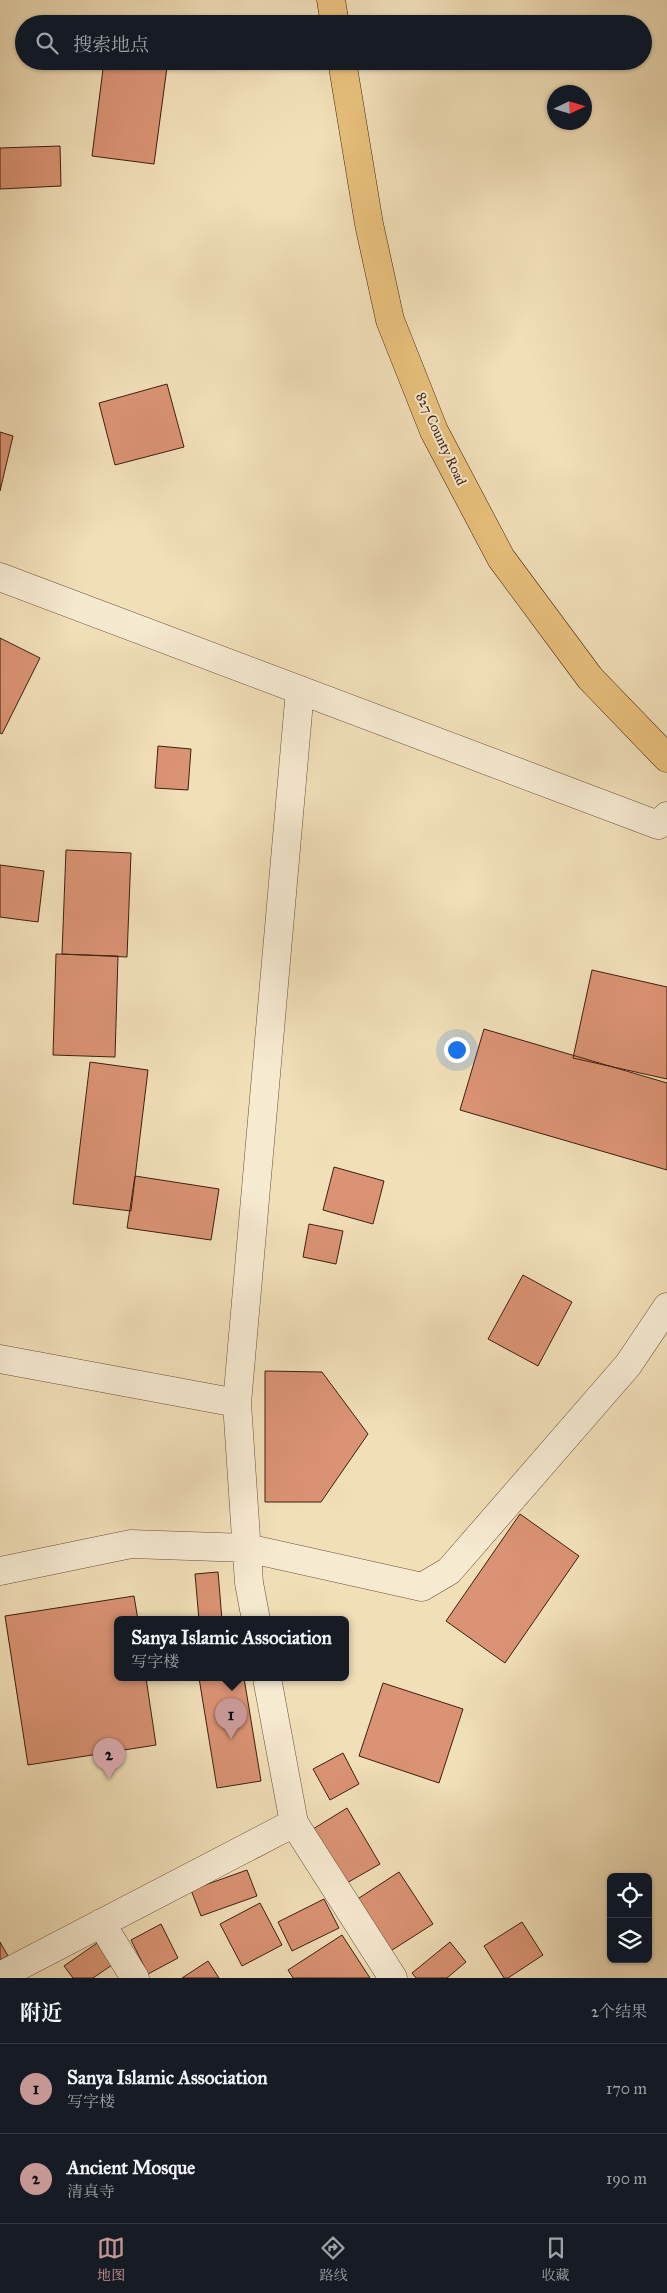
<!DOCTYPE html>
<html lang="zh">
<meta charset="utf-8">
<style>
:root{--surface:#171b24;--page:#242831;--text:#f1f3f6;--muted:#9ea1a6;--line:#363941;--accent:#c59692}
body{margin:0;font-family:"IM FELL Great Primer","Noto Serif SC",serif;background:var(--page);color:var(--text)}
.controls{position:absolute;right:15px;bottom:15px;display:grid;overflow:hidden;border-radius:8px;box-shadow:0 1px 4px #0004}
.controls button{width:45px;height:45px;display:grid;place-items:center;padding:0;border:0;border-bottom:1px solid var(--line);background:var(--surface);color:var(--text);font:25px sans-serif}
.compass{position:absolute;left:547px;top:85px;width:45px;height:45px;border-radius:50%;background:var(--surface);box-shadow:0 1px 4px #0004;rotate:86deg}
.you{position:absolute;left:456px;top:1049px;width:18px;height:18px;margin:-12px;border:4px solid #fff;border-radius:50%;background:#1a73e8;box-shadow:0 0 0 8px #1a73e833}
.badge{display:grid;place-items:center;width:32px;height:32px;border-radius:50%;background:var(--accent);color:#111;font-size:16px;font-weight:700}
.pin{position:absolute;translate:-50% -41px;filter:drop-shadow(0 1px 2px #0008)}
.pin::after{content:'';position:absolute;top:26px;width:18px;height:15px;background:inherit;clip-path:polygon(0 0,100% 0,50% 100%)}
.popup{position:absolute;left:114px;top:1616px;width:235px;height:65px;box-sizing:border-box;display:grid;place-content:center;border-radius:8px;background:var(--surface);filter:drop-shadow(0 1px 4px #0005);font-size:16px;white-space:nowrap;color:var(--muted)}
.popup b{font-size:19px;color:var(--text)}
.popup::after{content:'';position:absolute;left:50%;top:100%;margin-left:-10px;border:10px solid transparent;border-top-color:var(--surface)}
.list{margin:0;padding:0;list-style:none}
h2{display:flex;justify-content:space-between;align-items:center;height:65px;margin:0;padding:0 20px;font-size:21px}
h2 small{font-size:16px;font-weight:400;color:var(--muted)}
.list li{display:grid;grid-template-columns:32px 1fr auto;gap:15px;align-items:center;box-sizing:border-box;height:90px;padding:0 20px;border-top:1px solid var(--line)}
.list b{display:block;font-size:19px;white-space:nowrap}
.list p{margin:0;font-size:16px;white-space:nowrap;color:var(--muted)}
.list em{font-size:16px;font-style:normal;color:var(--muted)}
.icon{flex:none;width:28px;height:28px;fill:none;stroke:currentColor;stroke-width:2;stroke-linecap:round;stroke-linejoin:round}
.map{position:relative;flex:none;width:667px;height:1978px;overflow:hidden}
.search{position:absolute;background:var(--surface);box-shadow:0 1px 4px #0004;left:15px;right:15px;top:15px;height:55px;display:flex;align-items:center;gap:12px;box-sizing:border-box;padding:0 18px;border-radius:28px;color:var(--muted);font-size:19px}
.sheet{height:245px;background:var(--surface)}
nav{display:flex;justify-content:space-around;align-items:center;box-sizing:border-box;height:70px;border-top:1px solid var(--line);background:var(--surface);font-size:14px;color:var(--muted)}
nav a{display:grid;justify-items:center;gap:2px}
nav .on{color:var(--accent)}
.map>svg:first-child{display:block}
.building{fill:#da9374;stroke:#3e1f0e}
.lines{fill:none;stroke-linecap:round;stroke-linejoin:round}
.minor-casing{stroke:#6b4f38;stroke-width:29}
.major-casing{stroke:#3e1f0e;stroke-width:29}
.minor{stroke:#f6ead1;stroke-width:28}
.major{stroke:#e8c07c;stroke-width:28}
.labels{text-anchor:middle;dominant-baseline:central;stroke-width:4;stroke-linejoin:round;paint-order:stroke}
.street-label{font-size:14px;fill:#3e1f0e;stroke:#f6ead1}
</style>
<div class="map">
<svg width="667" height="1978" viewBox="0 0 667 1978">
<rect width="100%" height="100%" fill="#f1dfb8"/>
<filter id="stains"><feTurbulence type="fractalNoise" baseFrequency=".004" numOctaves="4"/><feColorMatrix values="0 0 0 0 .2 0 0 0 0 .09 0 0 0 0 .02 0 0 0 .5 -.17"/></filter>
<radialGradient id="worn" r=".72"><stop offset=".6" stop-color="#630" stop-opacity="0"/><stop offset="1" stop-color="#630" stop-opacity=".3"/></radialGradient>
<path class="building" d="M 104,61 L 124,61 L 167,67 L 154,164 L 92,156 Z
M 60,146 L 61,186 L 0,189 L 0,148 Z
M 167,384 L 184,447 L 115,465 L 99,403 Z
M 0,432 L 13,436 L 0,491 Z
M 0,638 L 40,658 L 2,734 L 0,733 Z
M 158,746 L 191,749 L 188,790 L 155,788 Z
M 66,850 L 131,853 L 127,957 L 62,954 Z
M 0,865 L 44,871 L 38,922 L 0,917 Z
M 56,954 L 118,956 L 115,1057 L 53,1055 Z
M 592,970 L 667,987 L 667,1079 L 573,1058 Z
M 484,1029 L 667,1083 L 667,1170 L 460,1110 Z
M 90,1062 L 148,1070 L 131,1211 L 73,1204 Z
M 334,1167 L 384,1181 L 373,1224 L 323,1210 Z
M 135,1176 L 219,1189 L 211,1240 L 127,1228 Z
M 309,1224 L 343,1231 L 336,1264 L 303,1257 Z
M 523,1275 L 572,1302 L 538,1366 L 488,1339 Z
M 265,1371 L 322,1372 L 368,1434 L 321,1502 L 265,1502 Z
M 520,1514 L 579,1556 L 505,1663 L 446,1621 Z
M 218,1572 L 222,1620 L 199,1620 L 195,1574 Z
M 134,1596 L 138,1620 L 117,1620 L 117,1678 L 146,1678 L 156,1745 L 28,1765 L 5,1616 Z
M 199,1678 L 244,1678 L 261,1781 L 217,1788 Z
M 383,1683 L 463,1709 L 439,1783 L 359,1756 Z
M 343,1753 L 359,1784 L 330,1800 L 313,1769 Z
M 347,1808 L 380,1864 L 345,1884 L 313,1829 Z
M 247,1870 L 257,1896 L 201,1916 L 191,1890 Z
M 399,1872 L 433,1924 L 389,1952 L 356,1900 Z
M 324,1899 L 339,1928 L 292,1951 L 278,1922 Z
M 260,1903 L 282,1945 L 242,1966 L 220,1924 Z
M 522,1922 L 543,1955 L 508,1978 L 504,1978 L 484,1946 Z
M 161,1924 L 178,1958 L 148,1974 L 131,1940 Z
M 342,1935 L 370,1978 L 293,1978 L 288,1970 Z
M 0,1942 L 8,1956 L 0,1960 Z
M 450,1942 L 466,1962 L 447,1978 L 416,1978 L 412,1973 Z
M 97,1943 L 112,1965 L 93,1978 L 73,1978 L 64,1966 Z
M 208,1961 L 219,1978 L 182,1978 Z"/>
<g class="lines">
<defs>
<path id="minor" d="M 0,577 L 658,825 L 667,816
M 0,1359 L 237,1403
M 0,1571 L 131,1544 L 247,1548 L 422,1587 L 449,1571 L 628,1365 L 667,1307
M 256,1620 L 249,1583 L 237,1403 L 300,690
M 267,1678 L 294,1823 L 393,1978
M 101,1923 L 135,1978
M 0,1976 L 294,1823"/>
<path id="major" d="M 331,0 L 335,24
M 342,61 L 369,224 L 390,320 L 434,431 L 501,558 L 590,678 L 667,758"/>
</defs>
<use href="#minor" class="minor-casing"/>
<use href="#major" class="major-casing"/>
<use href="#minor" class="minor"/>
<use href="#major" class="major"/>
</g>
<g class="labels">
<g class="street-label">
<text transform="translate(441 439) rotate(65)">827 County Road</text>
</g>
</g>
<rect width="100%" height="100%" filter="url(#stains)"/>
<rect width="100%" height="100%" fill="url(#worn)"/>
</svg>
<div class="controls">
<button><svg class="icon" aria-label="locate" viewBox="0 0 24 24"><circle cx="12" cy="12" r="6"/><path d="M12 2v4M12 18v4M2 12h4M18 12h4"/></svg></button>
<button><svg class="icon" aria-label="layers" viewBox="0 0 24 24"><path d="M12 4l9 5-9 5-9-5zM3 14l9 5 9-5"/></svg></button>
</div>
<svg class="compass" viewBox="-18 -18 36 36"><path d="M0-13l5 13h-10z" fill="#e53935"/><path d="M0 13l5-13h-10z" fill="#9ea1a6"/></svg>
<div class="you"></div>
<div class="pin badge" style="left:231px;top:1739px">1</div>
<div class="popup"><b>Sanya Islamic Association</b>写字楼</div>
<div class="pin badge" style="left:109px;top:1779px">2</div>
<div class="search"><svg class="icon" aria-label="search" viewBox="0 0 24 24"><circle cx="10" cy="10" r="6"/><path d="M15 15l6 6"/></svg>搜索地点</div>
</div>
<section class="sheet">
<h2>附近<small>2个结果</small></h2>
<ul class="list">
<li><span class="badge">1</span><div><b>Sanya Islamic Association</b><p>写字楼</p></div><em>170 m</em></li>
<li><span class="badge">2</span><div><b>Ancient Mosque</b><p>清真寺</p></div><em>190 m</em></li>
</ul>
</section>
<nav>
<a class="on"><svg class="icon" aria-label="map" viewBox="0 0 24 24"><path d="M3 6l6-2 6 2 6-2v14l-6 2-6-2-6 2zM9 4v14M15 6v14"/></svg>地图</a>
<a><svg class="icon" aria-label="directions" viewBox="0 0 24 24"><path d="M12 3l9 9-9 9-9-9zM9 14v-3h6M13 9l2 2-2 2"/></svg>路线</a>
<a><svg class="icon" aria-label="saved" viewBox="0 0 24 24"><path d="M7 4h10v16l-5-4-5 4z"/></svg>收藏</a>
</nav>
